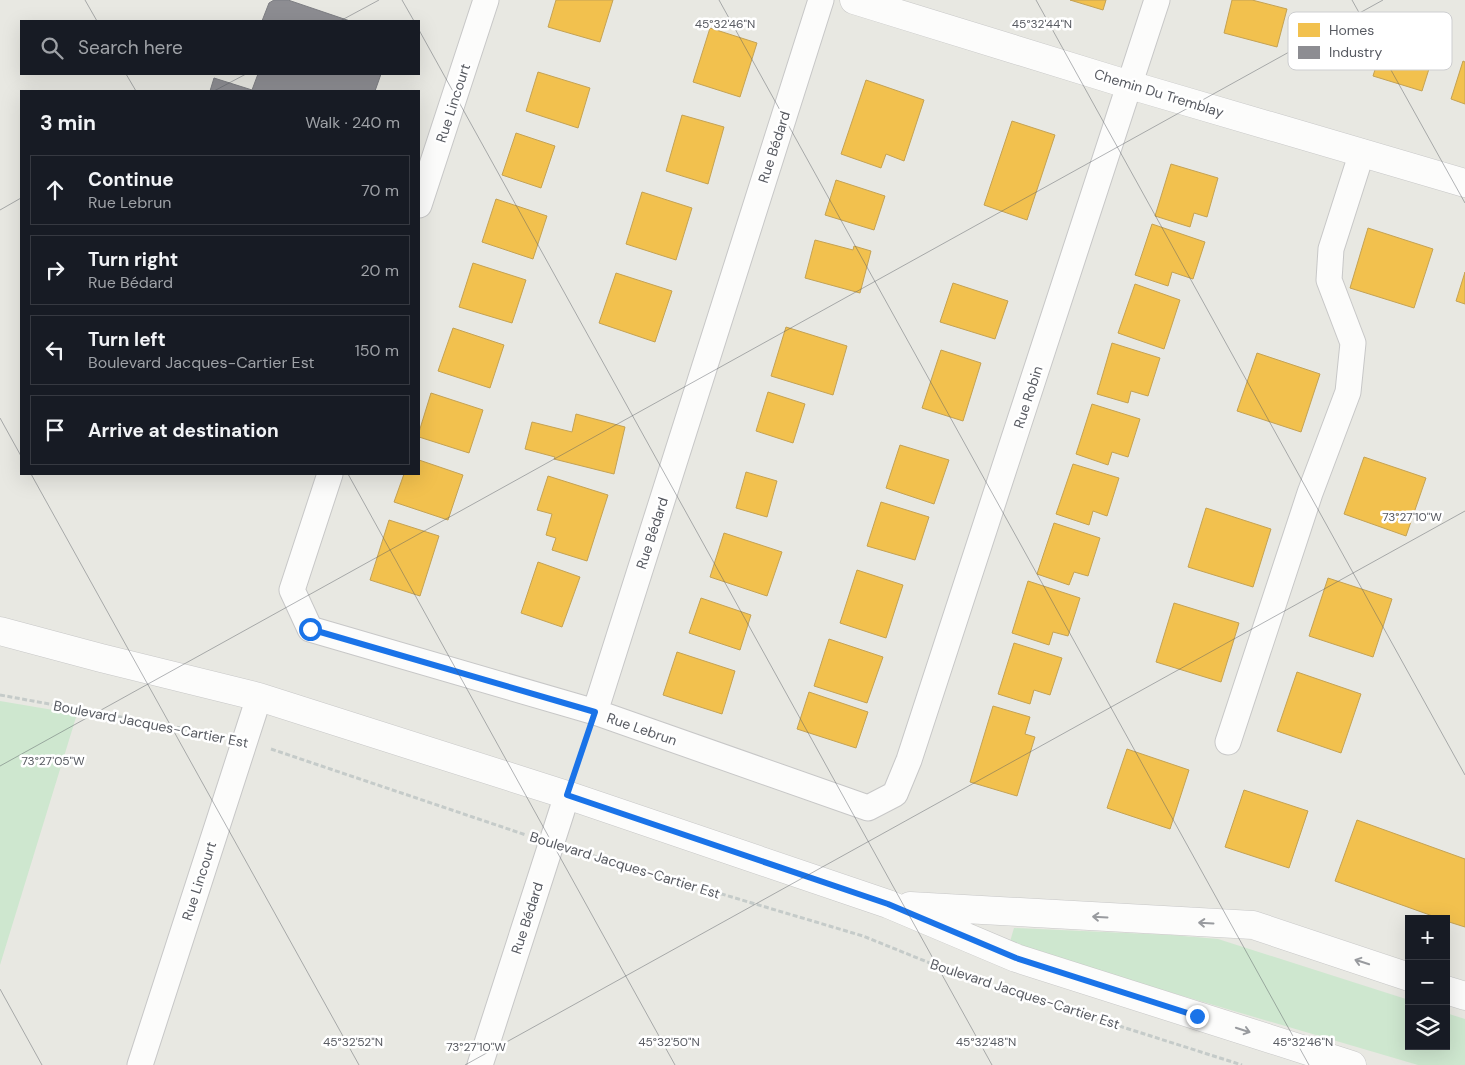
<!DOCTYPE html>
<meta charset="utf-8">
<style>
:root{--surface:#171b24;--page:#242831;--text:#f1f3f6;--muted:#9ea1a6;--line:#363941}
body{margin:0;font-family:"DM Sans",sans-serif;background:var(--page);color:var(--text)}
.controls{position:absolute;right:15px;bottom:15px;display:grid;overflow:hidden;border-radius:0px;box-shadow:0 5px 20px #0002}
.controls button{width:45px;height:45px;display:grid;place-items:center;padding:0;border:0;border-bottom:1px solid var(--line);background:var(--surface);color:var(--text);font:25px sans-serif}
.stop{position:absolute;width:15px;height:15px;margin:-11px;border:4px solid #1a73e8;border-radius:50%;background:#fff}
.stop.end{background:#1a73e8;border-color:#fff;box-shadow:0 1px 5px #0008}
.list{margin:0;padding:0;list-style:none}
h2{display:flex;justify-content:space-between;align-items:center;height:65px;margin:0;padding:0 20px;font-size:21px}
h2 small{font-size:16px;font-weight:400;color:var(--muted)}
.list li{display:grid;grid-template-columns:32px 1fr auto;gap:15px;align-items:center;box-sizing:border-box;height:70px;margin:0 10px 10px;padding:0 10px;border:1px solid var(--line);border-radius:0px}
.list b{display:block;font-size:19px;white-space:nowrap}
.list p{margin:0;font-size:16px;white-space:nowrap;color:var(--muted)}
.list em{font-size:16px;font-style:normal;color:var(--muted)}
.icon{flex:none;width:28px;height:28px;fill:none;stroke:currentColor;stroke-width:2;stroke-linecap:round;stroke-linejoin:round}
.map{position:relative;flex:none;width:1465px;height:1065px;overflow:hidden}
.search{position:absolute;background:var(--surface);box-shadow:0 5px 20px #0002;left:20px;top:20px;width:400px;height:55px;display:flex;align-items:center;gap:12px;box-sizing:border-box;padding:0 18px;border-radius:0px;color:var(--muted);font-size:19px}
.panel{position:absolute;background:var(--surface);box-shadow:0 5px 20px #0002;left:20px;top:90px;width:400px;height:385px;border-radius:0px}
.map>svg:first-child{display:block}
.green{fill:#cee7cf}
.homes{fill:#f2c14e;stroke:#c4a254}
.industry{fill:#8d8d92;stroke:#7d7e83}
.lines{fill:none;stroke-linecap:round;stroke-linejoin:round}
.minor-casing{stroke:#c7c7c7;stroke-width:27}
.tertiary-casing{stroke:#c7c7c7;stroke-width:29}
.secondary-casing{stroke:#c7c7c7;stroke-width:29}
.path{stroke:#c5cbc9;stroke-width:3;stroke-dasharray:5 2.5;stroke-linecap:butt}
.minor{stroke:#fcfcfb;stroke-width:25}
.tertiary{stroke:#fcfcfb;stroke-width:28}
.secondary{stroke:#fcfcfb;stroke-width:28}
.oneway{stroke:#999b9f}
.route{stroke:#1a73e8;stroke-width:6}
.ticks{fill:none;stroke:#575a61;stroke-width:1;stroke-opacity:0.45}
.labels{text-anchor:middle;dominant-baseline:central;stroke-width:5;stroke-linejoin:round;paint-order:stroke}
.street-label{font-size:14px;fill:#575a61;stroke:#fff}
.key{fill:#fff;stroke:#cdced0;stroke-width:1}
.key-label{font-size:14px;fill:#575a61}
.ticks-label{font-size:12px;text-anchor:middle;fill:#575a61;stroke:#fff;stroke-width:5;stroke-linejoin:round;paint-order:stroke}
</style>
<div class="map">
<svg width="1465" height="1065" viewBox="0 0 1465 1065">
<rect width="100%" height="100%" fill="#e8e8e2"/>
<path class="green" d="M 0,701 L 77,714 L 0,965 Z
M 1014,928 L 1171,935 L 1218,939 L 1409,1000 L 1409,1046 L 1446,1046 L 1446,1013 L 1465,1019 L 1465,1065 L 1418,1065 L 1009,945 Z"/>
<path class="homes" d="M 556,0 L 613,0 L 600,42 L 548,27 Z
M 1070,0 L 1106,0 L 1103,10 Z
M 1232,0 L 1252,0 L 1287,9 L 1277,47 L 1224,33 Z
M 710,28 L 757,43 L 740,97 L 693,82 Z
M 1385,38 L 1434,53 L 1422,91 L 1373,76 Z
M 1463,61 L 1465,62 L 1465,104 L 1451,99 Z
M 538,72 L 590,88 L 578,128 L 526,111 Z
M 866,80 L 924,100 L 904,161 L 886,154 L 881,168 L 841,154 Z
M 682,115 L 724,127 L 708,184 L 666,171 Z
M 1012,121 L 1055,135 L 1027,220 L 984,205 Z
M 516,133 L 555,146 L 541,188 L 502,175 Z
M 1171,164 L 1218,178 L 1207,217 L 1194,213 L 1190,227 L 1155,216 Z
M 836,180 L 885,196 L 874,230 L 825,215 Z
M 642,192 L 692,208 L 676,260 L 626,244 Z
M 496,199 L 547,216 L 533,259 L 482,242 Z
M 1152,224 L 1205,242 L 1193,279 L 1172,272 L 1168,286 L 1135,275 Z
M 1368,228 L 1433,249 L 1414,308 L 1350,288 Z
M 815,240 L 853,250 L 854,246 L 871,251 L 860,293 L 805,278 Z
M 473,263 L 526,280 L 512,323 L 459,307 Z
M 1465,272 L 1465,304 L 1456,301 Z
M 616,273 L 672,291 L 655,342 L 599,323 Z
M 953,283 L 1008,301 L 995,339 L 940,322 Z
M 1135,284 L 1180,300 L 1164,349 L 1118,333 Z
M 786,327 L 847,346 L 833,395 L 771,376 Z
M 453,328 L 504,345 L 490,388 L 438,371 Z
M 1112,343 L 1160,358 L 1148,396 L 1131,391 L 1128,403 L 1097,394 Z
M 941,350 L 981,363 L 963,421 L 922,408 Z
M 1257,353 L 1320,374 L 1301,432 L 1237,411 Z
M 768,392 L 805,404 L 793,443 L 756,431 Z
M 431,393 L 483,410 L 469,453 L 419,437 L 419,432 Z
M 1092,404 L 1140,419 L 1128,457 L 1112,452 L 1108,465 L 1076,454 Z
M 576,414 L 625,427 L 614,474 L 554,459 L 555,457 L 525,449 L 532,422 L 572,432 Z
M 900,445 L 949,460 L 934,504 L 886,488 Z
M 1364,457 L 1426,478 L 1406,536 L 1344,514 Z
M 419,460 L 463,475 L 448,520 L 394,502 L 404,474 L 419,474 Z
M 1073,464 L 1119,478 L 1107,516 L 1093,511 L 1089,525 L 1056,514 Z
M 746,472 L 777,481 L 767,517 L 736,508 Z
M 548,476 L 608,495 L 587,561 L 552,550 L 556,538 L 546,535 L 552,514 L 537,510 Z
M 881,502 L 929,517 L 915,560 L 867,546 Z
M 1206,508 L 1271,529 L 1253,587 L 1188,567 Z
M 389,520 L 439,536 L 420,596 L 370,580 Z
M 1054,523 L 1100,538 L 1088,576 L 1074,572 L 1069,585 L 1037,574 Z
M 724,533 L 782,552 L 767,596 L 710,577 Z
M 538,562 L 580,577 L 562,627 L 521,613 Z
M 857,570 L 903,585 L 886,638 L 840,623 Z
M 1328,578 L 1392,599 L 1373,657 L 1309,636 Z
M 1028,581 L 1080,598 L 1068,636 L 1053,632 L 1049,645 L 1012,633 Z
M 701,598 L 751,615 L 740,650 L 689,633 Z
M 1174,603 L 1239,623 L 1221,682 L 1156,662 Z
M 829,639 L 883,657 L 867,703 L 814,686 Z
M 1014,643 L 1062,658 L 1050,695 L 1034,690 L 1030,704 L 998,694 Z
M 677,652 L 735,671 L 722,714 L 663,695 Z
M 1297,672 L 1361,694 L 1341,753 L 1277,731 Z
M 809,692 L 868,712 L 856,748 L 797,729 Z
M 993,706 L 1030,717 L 1025,734 L 1035,737 L 1017,796 L 970,782 Z
M 1127,749 L 1189,770 L 1170,829 L 1107,808 Z
M 1244,790 L 1308,811 L 1289,868 L 1225,847 Z
M 1357,820 L 1465,859 L 1465,927 L 1446,921 L 1446,919 L 1441,919 L 1335,881 Z"/>
<path class="industry" d="M 274,0 L 288,0 L 350,21 L 262,21 L 269,3 Z
M 258,74 L 381,74 L 375,91 L 210,91 L 214,78 L 252,90 Z"/>
<g class="lines">
<defs>
<path id="minor" d="M 419,205 L 486,0
M 330,474 L 292,590 L 310,629 L 595,712 L 868,808 L 895,794 L 909,760 L 1157,0
M 595,712 L 821,0
M 1228,742 L 1310,493 L 1348,392 L 1353,343 L 1329,280 L 1331,249 L 1362,152
M 140,1065 L 259,697
M 480,1065 L 567,795"/>
<path id="tertiary" d="M 854,0 L 1130,85 L 1465,183"/>
<path id="secondary" d="M 0,631 L 101,658 L 259,697 L 567,795 L 888,904 L 1016,958 L 1352,1065
M 910,906 L 1253,925 L 1409,977
M 1446,990 L 1465,996"/>
</defs>
<use href="#minor" class="minor-casing"/>
<use href="#tertiary" class="tertiary-casing"/>
<use href="#secondary" class="secondary-casing"/>
<path class="path" d="M 0,695 L 219,735
M 271,749 L 526,835
M 576,768 L 586,739
M 577,851 L 863,936 L 962,976 L 1242,1065"/>
<use href="#minor" class="minor"/>
<use href="#tertiary" class="tertiary"/>
<use href="#secondary" class="secondary"/>
</g>
<defs><path id="oneway-shaft" d="M-6 0H5M1.5-3L5.5 0L1.5 3" fill="none" stroke-width="1.6" stroke-linecap="round" stroke-linejoin="round" transform="scale(1.25)"/></defs>
<g class="oneway">
<use href="#oneway-shaft" transform="translate(1100 917) rotate(-177)"/>
<use href="#oneway-shaft" transform="translate(1206 923) rotate(-177)"/>
<use href="#oneway-shaft" transform="translate(1362 962) rotate(-162)"/>
<use href="#oneway-shaft" transform="translate(1243 1030) rotate(18)"/>
</g>
<g class="lines">
<path class="route" d="M 310,629 L 595,712 L 567,795 L 888,904 L 1016,958 L 1197,1016"/>
</g>
<path class="ticks" d="M 85,0 L 97,21M 402,0 L 414,21M 719,0 L 1309,1065M 1036,0 L 1465,775M 1352,0 L 1465,203M 340,21 L 379,0M 419,30 L 992,1065M 126,74 L 136,91M 214,91 L 246,74M 0,210 L 21,198M 0,418 L 21,456M 31,474 L 359,1065M 348,474 L 675,1065M 0,766 L 1383,0M 0,989 L 42,1065M 465,1065 L 1465,511"/>
<g class="labels">
<g class="street-label">
<text transform="translate(1159 93) rotate(17)">Chemin Du Tremblay</text>
<text transform="translate(453 103) rotate(-72)">Rue Lincourt</text>
<text transform="translate(774 147) rotate(-72)">Rue Bédard</text>
<text transform="translate(1028 397) rotate(-72)">Rue Robin</text>
<text transform="translate(652 533) rotate(-72)">Rue Bédard</text>
<text transform="translate(151 724) rotate(11)">Boulevard Jacques-Cartier Est</text>
<text transform="translate(642 729) rotate(19)">Rue Lebrun</text>
<text transform="translate(625 865) rotate(17)">Boulevard Jacques-Cartier Est</text>
<text transform="translate(199 881) rotate(-72)">Rue Lincourt</text>
<text transform="translate(527 918) rotate(-72)">Rue Bédard</text>
<text transform="translate(1025 994) rotate(18)">Boulevard Jacques-Cartier Est</text>
</g>
</g>
<rect x="1288" y="12" width="164" height="58" rx="8" class="key"/>
<rect x="1298" y="23" width="22" height="14" fill="#f2c14e"/>
<rect x="1298" y="46" width="22" height="13" fill="#8d8d92"/>
<g class="key-label">
<text x="1329" y="35">Homes</text>
<text x="1329" y="57">Industry</text>
</g>
<g class="ticks-label">
<text x="725" y="28">45°32'46"N</text>
<text x="1042" y="28">45°32'44"N</text>
<text x="1412" y="521">73°27'10"W</text>
<text x="53" y="765">73°27'05"W</text>
<text x="353" y="1046">45°32'52"N</text>
<text x="669" y="1046">45°32'50"N</text>
<text x="986" y="1046">45°32'48"N</text>
<text x="1303" y="1046">45°32'46"N</text>
<text x="476" y="1051">73°27'10"W</text>
</g>
</svg>
<div class="controls">
<button>+</button>
<button>−</button>
<button><svg class="icon" aria-label="layers" viewBox="0 0 24 24"><path d="M12 4l9 5-9 5-9-5zM3 14l9 5 9-5"/></svg></button>
</div>
<div class="stop" style="left:310px;top:629px"></div>
<div class="stop end" style="left:1197px;top:1016px"></div>
<div class="search"><svg class="icon" aria-label="search" viewBox="0 0 24 24"><circle cx="10" cy="10" r="6"/><path d="M15 15l6 6"/></svg>Search here</div>
<section class="panel">
<h2>3 min<small>Walk · 240 m</small></h2>
<ul class="list">
<li><svg class="icon" aria-label="ahead" viewBox="0 0 24 24"><path d="M12 20V5M6 11l6-6 6 6"/></svg><div><b>Continue</b><p>Rue Lebrun</p></div><em>70 m</em></li>
<li><svg class="icon" aria-label="right" viewBox="0 0 24 24"><path d="M7 20v-9h11M14 6l5 5-5 5"/></svg><div><b>Turn right</b><p>Rue Bédard</p></div><em>20 m</em></li>
<li><svg class="icon" aria-label="left" viewBox="0 0 24 24"><path d="M17 20v-9H6M10 6l-5 5 5 5"/></svg><div><b>Turn left</b><p>Boulevard Jacques-Cartier Est</p></div><em>150 m</em></li>
<li><svg class="icon" aria-label="arrive" viewBox="0 0 24 24"><path d="M6 21V4h12l-3 4 3 4H6"/></svg><div><b>Arrive at destination</b></div></li>
</ul>
</section>
</div>
